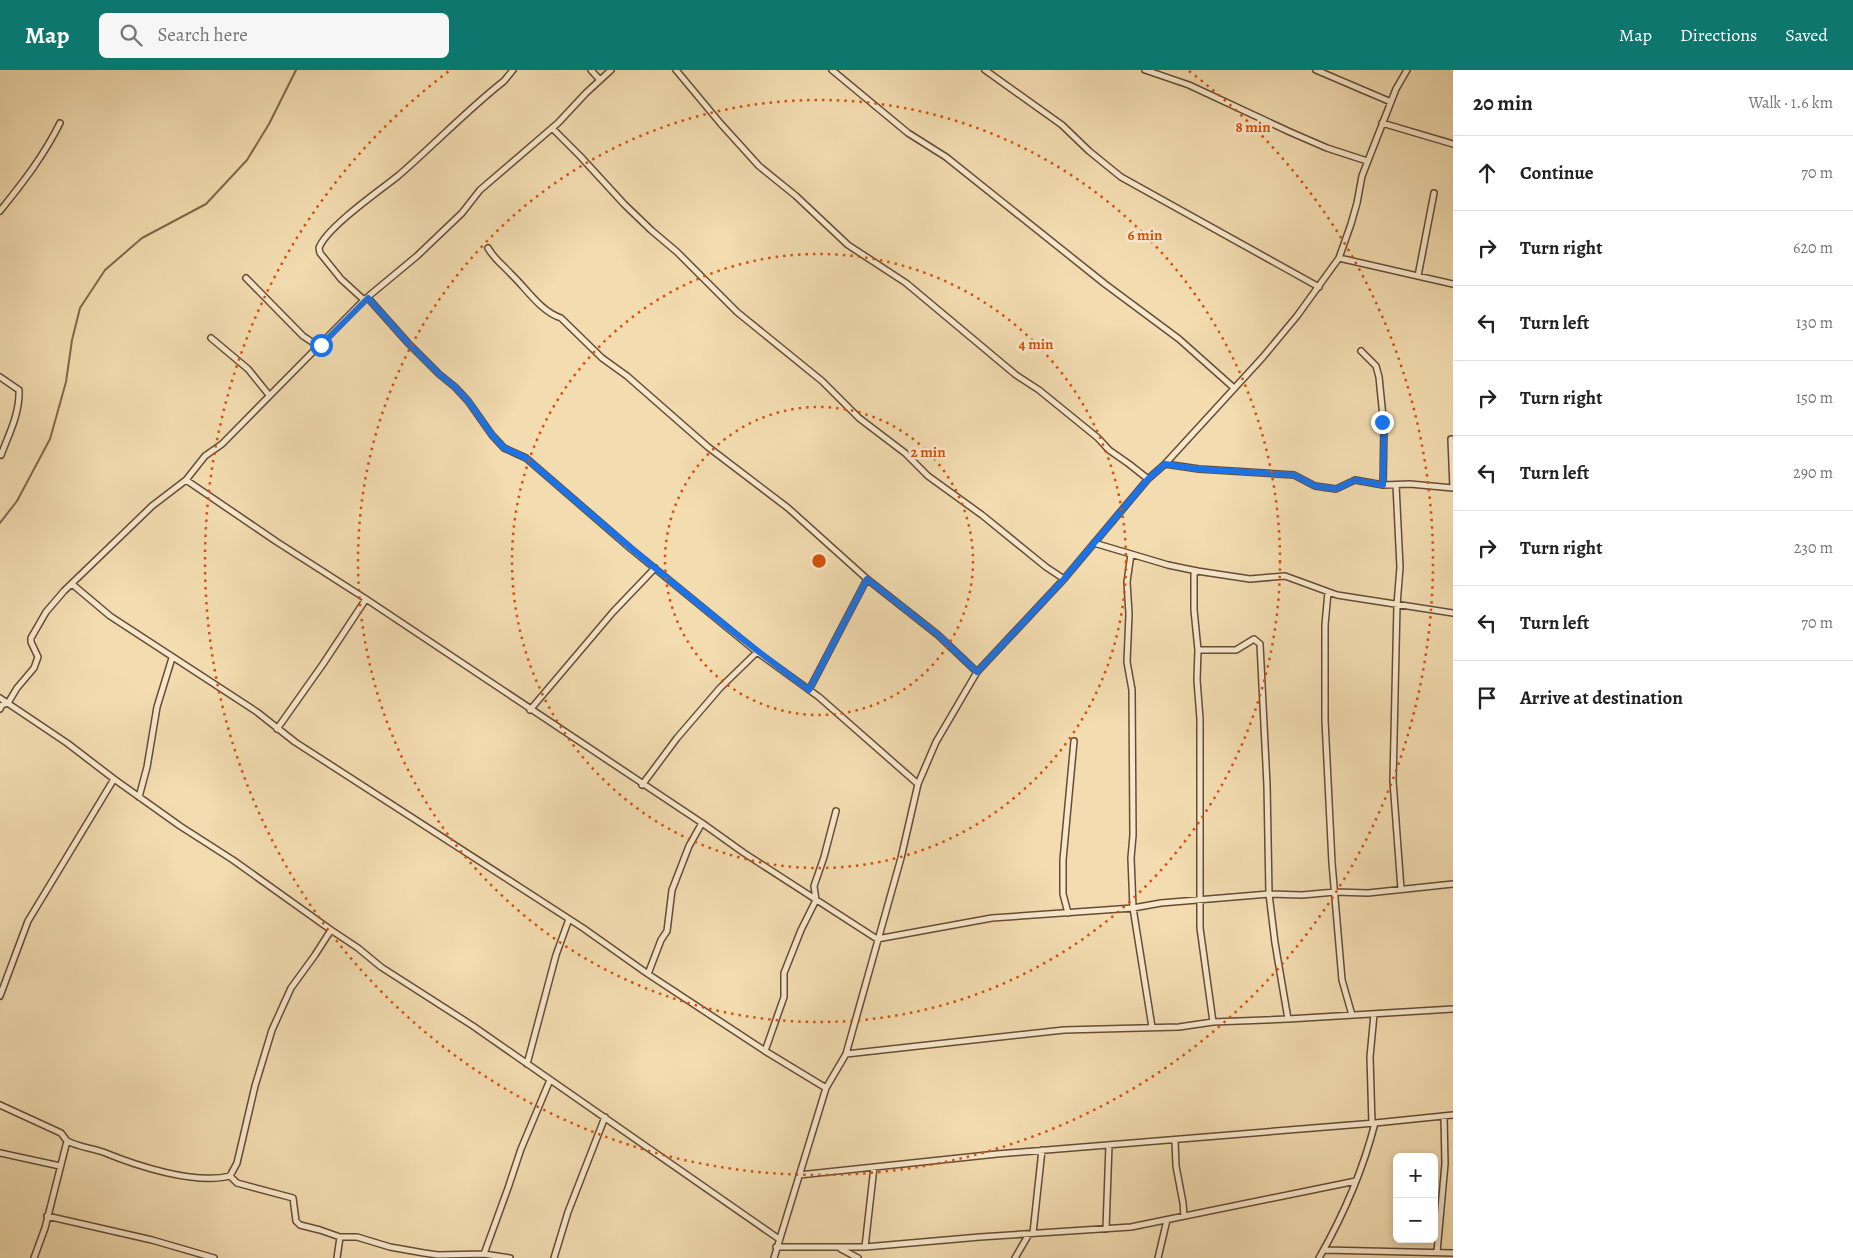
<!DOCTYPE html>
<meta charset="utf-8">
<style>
:root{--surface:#fff;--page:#f6f6f6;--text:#222;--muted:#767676;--line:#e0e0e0;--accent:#0f766e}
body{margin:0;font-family:Alegreya,serif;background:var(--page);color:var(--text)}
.controls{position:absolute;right:15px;bottom:15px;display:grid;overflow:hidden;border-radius:8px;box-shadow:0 2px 8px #0003}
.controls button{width:45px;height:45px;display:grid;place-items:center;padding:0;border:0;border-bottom:1px solid var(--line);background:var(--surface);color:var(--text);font:25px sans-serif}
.stop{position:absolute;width:15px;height:15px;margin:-11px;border:4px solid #1a73e8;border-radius:50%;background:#fff}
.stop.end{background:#1a73e8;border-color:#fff;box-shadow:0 1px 5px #0008}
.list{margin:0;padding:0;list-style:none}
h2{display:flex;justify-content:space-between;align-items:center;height:65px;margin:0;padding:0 20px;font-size:21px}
h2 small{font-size:16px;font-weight:400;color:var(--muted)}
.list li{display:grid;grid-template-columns:32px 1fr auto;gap:15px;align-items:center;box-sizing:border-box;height:75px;padding:0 20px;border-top:1px solid var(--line)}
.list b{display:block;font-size:19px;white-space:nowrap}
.list em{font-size:16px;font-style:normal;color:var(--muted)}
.icon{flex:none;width:28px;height:28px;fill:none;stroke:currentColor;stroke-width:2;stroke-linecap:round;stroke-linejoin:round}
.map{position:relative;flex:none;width:1453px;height:1188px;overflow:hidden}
header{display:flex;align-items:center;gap:30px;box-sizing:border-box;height:70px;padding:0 25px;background:var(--accent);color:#fff}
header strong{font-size:24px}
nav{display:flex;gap:28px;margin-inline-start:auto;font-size:18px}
.search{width:350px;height:45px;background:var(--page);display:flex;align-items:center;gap:12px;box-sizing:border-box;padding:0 18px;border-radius:8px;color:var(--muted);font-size:19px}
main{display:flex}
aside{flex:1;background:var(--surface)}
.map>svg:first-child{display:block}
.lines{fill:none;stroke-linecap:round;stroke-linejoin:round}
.stream{stroke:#81684f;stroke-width:2}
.street-casing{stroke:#664c37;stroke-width:8}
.street{stroke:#f7e8cc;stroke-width:5}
.route{stroke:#1a73e8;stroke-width:6}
.ring{fill:none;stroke:#d6530c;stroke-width:2.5;stroke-dasharray:2.5 5}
.centre{fill:#d6530c;stroke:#f7e8cc;stroke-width:2.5}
.ring-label{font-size:15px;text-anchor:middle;font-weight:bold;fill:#d6530c;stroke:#f7e8cc;stroke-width:5;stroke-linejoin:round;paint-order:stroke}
</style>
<header>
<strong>Map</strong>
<div class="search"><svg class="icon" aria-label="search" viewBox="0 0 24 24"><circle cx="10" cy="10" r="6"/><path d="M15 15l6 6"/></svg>Search here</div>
<nav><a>Map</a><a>Directions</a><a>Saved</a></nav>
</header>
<main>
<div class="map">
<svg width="1453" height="1188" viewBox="0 0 1453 1188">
<rect width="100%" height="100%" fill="#f2dcb0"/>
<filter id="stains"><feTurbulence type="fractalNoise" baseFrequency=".004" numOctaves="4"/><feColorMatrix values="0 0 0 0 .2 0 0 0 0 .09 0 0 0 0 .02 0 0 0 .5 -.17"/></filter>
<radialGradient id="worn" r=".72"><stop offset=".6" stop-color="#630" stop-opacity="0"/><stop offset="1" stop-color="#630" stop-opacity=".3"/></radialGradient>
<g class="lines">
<path class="stream" d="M 0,453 L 17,431 L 50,369 L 66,312 L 72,270 L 80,238 L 105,200 L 142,168 L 206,134 L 247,90 L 269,54 L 296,0"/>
<defs>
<path id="street" d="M 591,0 L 600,10
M 676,0 L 721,54 L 759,96 L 796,126 L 848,175 L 906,213 L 1016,305 L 1039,320 L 1098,368 L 1109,380 L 1129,394 L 1148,409
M 832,0 L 908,63 L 946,87 L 1105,214 L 1179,269 L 1234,318
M 985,0 L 1062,55 L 1089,81 L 1121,107 L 1319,217
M 1145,0 L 1189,15 L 1290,62 L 1327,78 L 1367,91
M 1316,0 L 1391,32
M 1382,53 L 1453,74
M 552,58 L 580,86 L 624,134 L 651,160 L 677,182 L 737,242 L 822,311 L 859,348 L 905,383 L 928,406 L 982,445 L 1046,497 L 1064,509
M 0,141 C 24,111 43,87 60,53
M 488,178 C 494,189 503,195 511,204 C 526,218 540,241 561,248 L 602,288 L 627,306 L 708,377 L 788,438 L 867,509 L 938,565 L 977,602
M 1339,188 L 1453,214
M 1418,206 L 1434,123
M 246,208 L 303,266 L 312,272 L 321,275
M 368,228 L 408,273 L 439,304 L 455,317 L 468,331 L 492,365 L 504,378 L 526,388 L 630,478 L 757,582 L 819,627 L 918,714
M 364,230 L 341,209 L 320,183 L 319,178 C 326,158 379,121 398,106 C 434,75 467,40 504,11 L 513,0
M 211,268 L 248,299 L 269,325
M 1361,281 L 1376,296 L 1379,307 L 1384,357 L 1383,415
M 0,307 L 19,320 C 20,343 9,364 1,385
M 1451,369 L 1453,418
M 1165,394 L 1199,399 L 1294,405 L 1315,416 L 1336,419 L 1355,410 L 1383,415 L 1410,414 L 1453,418
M 186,410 L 277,472 L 366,529 L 702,753 L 744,783 L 877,869 L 992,848 L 1133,838 L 1161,833 L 1269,824 L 1302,825 L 1335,822 L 1368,823 L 1453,814
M 1396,415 L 1400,497 L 1397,535 L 1393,711 L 1401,819
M 1094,473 L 1168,495 L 1197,501 L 1250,509 L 1285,506 L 1337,525 L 1453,543
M 1131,484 L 1127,512 L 1129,544 L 1127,592 L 1132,620 L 1133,765 L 1131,788 L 1133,838 L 1152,957
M 1197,501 L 1194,504 L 1194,540 L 1198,580 L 1236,580 L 1254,569 L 1260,574 L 1267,715 L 1269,824 L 1275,873 L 1288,949
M 72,514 L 110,546 L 257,642 L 295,672 L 583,858 L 648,904 L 765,981 L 826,1018
M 1328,522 L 1325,555 L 1325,650 L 1332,793 L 1342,910 L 1352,945
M 1198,580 L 1197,610 L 1200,649 L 1200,858 L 1213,952
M 809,620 L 867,509
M 0,628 L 67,673 L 114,709 L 180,756 L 233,790 L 331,860 L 315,885 L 291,918 L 272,960 L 255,1016 L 237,1093 L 230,1106 C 195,1115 137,1096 103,1082 C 91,1078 79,1077 67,1071
M 0,639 L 2,635 L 8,633 L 17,618 L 34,598 L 38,587 L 31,572 L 31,568 L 46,542 L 64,521 L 152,436 L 186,410 L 205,386 L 222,374 L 364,230 L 417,186 L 462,143 L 480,120 L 558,53 L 586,23 L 611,0
M 530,640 L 613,542 L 655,498
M 277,659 L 323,594 L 366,529
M 642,715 L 677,668 L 720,618 L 757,582
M 139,727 L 147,697 L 157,637 L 172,588
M 1068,843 L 1063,824 L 1063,790 L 1074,671
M 331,860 L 358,878 L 381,897 L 473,956 L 779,1169
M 648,904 L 661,870 L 667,861 L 672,820 L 689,776 L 702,753
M 0,926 L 28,851 L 114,709
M 765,981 L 784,927 L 784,903 L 801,860 L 816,830 L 814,816 L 824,787 L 836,741
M 846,984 L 1064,960 L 1179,957 L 1213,952 L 1288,949 L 1453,939
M 527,994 L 556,885 L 569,849
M 0,1035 L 61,1063 L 67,1071 L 45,1158 L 34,1188
M 1372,1054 L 1370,987 L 1374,944
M 1175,1070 L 1176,1096 L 1183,1133 L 1184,1146
M 0,1083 L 60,1096
M 799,1105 L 997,1084 L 1375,1053 L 1453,1045
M 230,1106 L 237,1113 L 293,1128 L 296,1151 L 300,1155 L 320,1160 L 340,1167 L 357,1167 L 390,1177 L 424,1183 L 438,1185 L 484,1184
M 47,1146 L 152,1170 L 214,1188
M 1106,1159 L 1109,1075
M 1033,1163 L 1042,1080
M 776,1177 L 865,1177 L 980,1167 L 1131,1157 L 1356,1111
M 865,1177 L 874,1097
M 841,1179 L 858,1188
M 1324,1180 L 1453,1183
M 1437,1182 L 1445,1094 L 1444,1046
M 337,1188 L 340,1167
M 510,1188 L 484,1184 L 508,1118 L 521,1079 L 550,1010
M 554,1188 L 568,1142 L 605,1047
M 774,1188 L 826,1018 L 846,984 L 901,788 L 918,714 L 936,672 L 977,602 L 1064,509 L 1148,409 L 1165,394 L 1263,287 L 1297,246 L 1339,188 L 1351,154 L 1357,133 L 1362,106 L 1396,19 L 1407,0
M 1015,1188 L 1029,1164
M 1158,1188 L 1167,1150
M 1319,1188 C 1343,1146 1363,1100 1375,1053"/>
</defs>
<use href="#street" class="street-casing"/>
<use href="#street" class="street"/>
</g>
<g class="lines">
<path class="route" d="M 321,275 L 368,228 L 408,273 L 439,304 L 455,317 L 468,331 L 492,365 L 504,378 L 526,388 C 618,468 711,547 809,620 L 867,509 L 938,565 L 977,602 L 1064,509 L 1148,409 L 1165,394 L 1198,399 L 1294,405 L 1315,416 L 1336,419 L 1355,410 L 1383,415 L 1384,357 L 1382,352"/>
</g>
<g class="ring">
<circle cx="819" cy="491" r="154"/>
<circle cx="819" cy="491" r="307"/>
<circle cx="819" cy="491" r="461"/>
<path d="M1189 1A614 614 0 1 1 449 1"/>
</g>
<circle cx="819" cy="491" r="8" class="centre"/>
<g class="ring-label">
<text x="1253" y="62">8 min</text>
<text x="1145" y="170">6 min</text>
<text x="1036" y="279">4 min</text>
<text x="928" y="387">2 min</text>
</g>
<rect width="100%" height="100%" filter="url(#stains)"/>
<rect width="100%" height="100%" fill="url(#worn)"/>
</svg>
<div class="controls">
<button>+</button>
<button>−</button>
</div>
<div class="stop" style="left:321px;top:275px"></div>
<div class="stop end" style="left:1382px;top:352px"></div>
</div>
<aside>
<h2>20 min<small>Walk · 1.6 km</small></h2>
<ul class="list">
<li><svg class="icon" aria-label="ahead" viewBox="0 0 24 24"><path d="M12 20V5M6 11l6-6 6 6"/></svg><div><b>Continue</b></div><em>70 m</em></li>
<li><svg class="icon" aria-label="right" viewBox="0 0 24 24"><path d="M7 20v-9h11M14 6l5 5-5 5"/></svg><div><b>Turn right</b></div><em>620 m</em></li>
<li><svg class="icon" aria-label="left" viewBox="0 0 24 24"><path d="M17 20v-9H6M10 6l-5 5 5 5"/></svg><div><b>Turn left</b></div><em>130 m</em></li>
<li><svg class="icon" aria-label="right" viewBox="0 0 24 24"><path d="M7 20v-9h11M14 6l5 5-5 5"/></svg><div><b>Turn right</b></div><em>150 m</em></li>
<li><svg class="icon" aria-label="left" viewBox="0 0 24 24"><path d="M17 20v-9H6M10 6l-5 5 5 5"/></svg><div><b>Turn left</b></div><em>290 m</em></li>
<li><svg class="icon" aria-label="right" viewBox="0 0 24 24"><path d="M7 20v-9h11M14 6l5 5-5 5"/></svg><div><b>Turn right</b></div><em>230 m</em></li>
<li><svg class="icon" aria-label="left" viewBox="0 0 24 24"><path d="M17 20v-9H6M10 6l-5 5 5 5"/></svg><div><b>Turn left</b></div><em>70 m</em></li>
<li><svg class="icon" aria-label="arrive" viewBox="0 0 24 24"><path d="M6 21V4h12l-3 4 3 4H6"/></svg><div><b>Arrive at destination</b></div></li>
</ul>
</aside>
</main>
